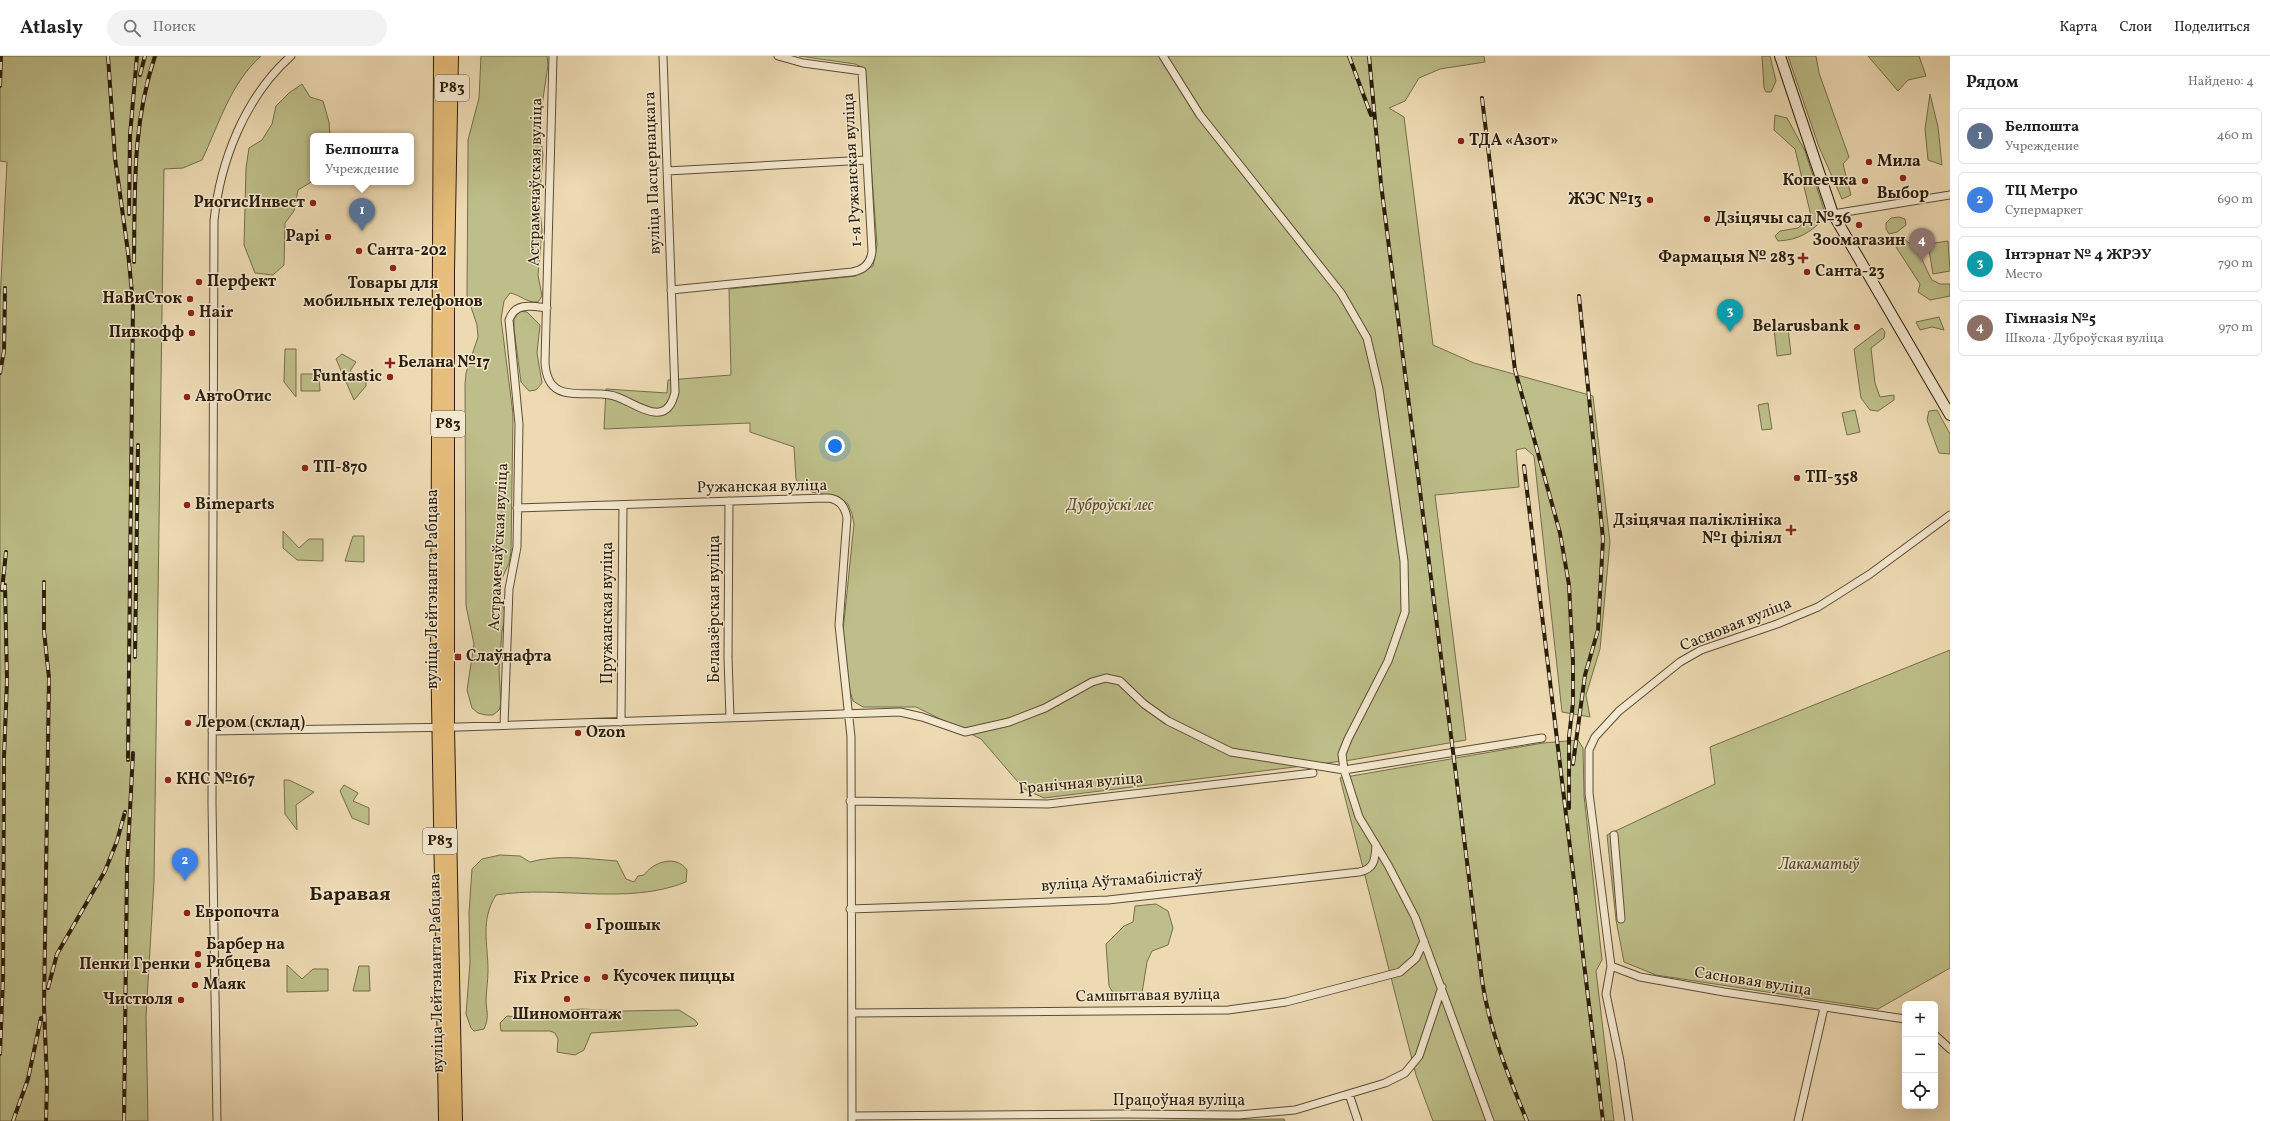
<!DOCTYPE html>
<html lang="ru">
<meta charset="utf-8">
<style>
:root{--surface:#fff;--page:#f2f2f2;--text:#222;--muted:#767676;--line:#e0e0e0;--accent:#8f2418}
body{margin:0;font-family:Vollkorn,serif;background:var(--page);color:var(--text)}
.controls{position:absolute;right:12px;bottom:12px;display:grid;overflow:hidden;border-radius:6px;box-shadow:0 4px 16px #0002}
.controls button{width:36px;height:36px;display:grid;place-items:center;padding:0;border:0;border-bottom:1px solid var(--line);background:var(--surface);color:var(--text);font:20px sans-serif}
.you{position:absolute;left:835px;top:390px;width:14px;height:14px;margin:-10px;border:3px solid #fff;border-radius:50%;background:#1a73e8;box-shadow:0 0 0 6px #1a73e833}
.badge{display:grid;place-items:center;width:26px;height:26px;border-radius:50%;background:var(--accent);color:#fff;font-size:13px;font-weight:700}
.pin{position:absolute;translate:-50% -33px;filter:drop-shadow(0 1px 2px #0008)}
.pin::after{content:'';position:absolute;top:21px;width:14px;height:12px;background:inherit;clip-path:polygon(0 0,100% 0,50% 100%)}
.popup{position:absolute;left:310px;top:77px;width:104px;height:52px;box-sizing:border-box;display:grid;place-content:center;border-radius:6px;background:var(--surface);filter:drop-shadow(0 1px 3px #0005);font-size:13px;white-space:nowrap;color:var(--muted)}
.popup b{font-size:15px;color:var(--text)}
.popup::after{content:'';position:absolute;left:50%;top:100%;margin-left:-8px;border:8px solid transparent;border-top-color:var(--surface)}
.list{margin:0;padding:0;list-style:none}
h2{display:flex;justify-content:space-between;align-items:center;height:52px;margin:0;padding:0 16px;font-size:17px}
h2 small{font-size:13px;font-weight:400;color:var(--muted)}
.list li{display:grid;grid-template-columns:26px 1fr auto;gap:12px;align-items:center;box-sizing:border-box;height:56px;margin:0 8px 8px;padding:0 8px;border:1px solid var(--line);border-radius:6px}
.list b{display:block;font-size:15px;white-space:nowrap}
.list p{margin:0;font-size:13px;white-space:nowrap;color:var(--muted)}
.list em{font-size:13px;font-style:normal;color:var(--muted)}
.icon{flex:none;width:22px;height:22px;fill:none;stroke:currentColor;stroke-width:2;stroke-linecap:round;stroke-linejoin:round}
.map{position:relative;flex:none;width:1950px;height:1065px;overflow:hidden}
header{display:flex;align-items:center;gap:24px;box-sizing:border-box;height:56px;padding:0 20px;background:var(--surface);border-bottom:1px solid var(--line)}
header strong{font-size:19px}
nav{display:flex;gap:22px;margin-inline-start:auto;font-size:14px}
.search{width:280px;height:36px;background:var(--page);display:flex;align-items:center;gap:10px;box-sizing:border-box;padding:0 14px;border-radius:22px;color:var(--muted);font-size:15px}
main{display:flex}
aside{flex:1;background:var(--surface)}
.map>svg:first-child{display:block}
.green{fill:#bdbe89;stroke:#746e4a}
.lines{fill:none;stroke-linecap:round;stroke-linejoin:round}
.minor-casing{stroke:#5c4d35;stroke-width:9}
.secondary-casing{stroke:#2b1e0b;stroke-width:12}
.trunk-casing{stroke:#2b1e0b;stroke-width:14}
.minor{stroke:#f3e7ce;stroke-width:7}
.secondary{stroke:#f3e7ce;stroke-width:10}
.trunk{stroke:#e6bd7a;stroke-width:12}
.rail-casing{stroke:#2b1e0b;stroke-width:4}
.rail{stroke:#f3e7ce;stroke-width:2.5;stroke-dasharray:8;stroke-linecap:butt}
.poi-dot{fill:#8f2418;stroke:#f3e7ce;stroke-width:1.5}
.labels{text-anchor:middle;dominant-baseline:central;stroke-width:3;stroke-linejoin:round;paint-order:stroke}
.shield{fill:#f3e7ce;stroke:#675a46;stroke-width:1}
.shield-label{font-size:15px;font-weight:bold;fill:#2b1e0b}
.poi-label{font-size:16px;font-weight:bold;fill:#2b1e0b;stroke:#f3e7ce;text-anchor:start}
.street-label{font-size:16px;fill:#2b1e0b;stroke:#f3e7ce}
.park-label{font-size:16px;font-style:italic;fill:#574e31;stroke:#f3e7ce}
.district-label{font-size:20px;font-weight:bold;fill:#2b1e0b;stroke:#f3e7ce}
</style>
<header>
<strong>Atlasly</strong>
<div class="search"><svg class="icon" aria-label="search" viewBox="0 0 24 24"><circle cx="10" cy="10" r="6"/><path d="M15 15l6 6"/></svg>Поиск</div>
<nav><a>Карта</a><a>Слои</a><a>Поделиться</a></nav>
</header>
<main>
<div class="map">
<svg width="1950" height="1065" viewBox="0 0 1950 1065">
<rect width="100%" height="100%" fill="#eddab3"/>
<filter id="stains"><feTurbulence type="fractalNoise" baseFrequency=".005" numOctaves="4"/><feColorMatrix values="0 0 0 0 .2 0 0 0 0 .09 0 0 0 0 .02 0 0 0 .5 -.17"/></filter>
<radialGradient id="worn" r=".72"><stop offset=".6" stop-color="#630" stop-opacity="0"/><stop offset="1" stop-color="#630" stop-opacity=".3"/></radialGradient>
<path class="green" d="M 0,0 L 261,0 C 230,28 219,68 202,104 L 183,112 L 164,113 L 154,825 L 146,960 L 148,1065 L 0,1065 L 0,245 L 7,106 L 0,105 Z
M 481,0 L 547,0 L 548,9 L 539,70 L 543,99 L 539,146 L 542,174 L 538,219 L 542,240 L 538,246 C 526,247 521,239 510,237 L 504,245 L 501,263 L 513,358 L 511,496 L 509,507 L 499,529 L 501,545 L 506,559 L 502,575 L 499,614 L 501,648 L 499,654 L 493,659 L 486,659 L 478,657 L 472,652 L 467,634 L 474,588 L 466,550 L 465,329 L 466,317 L 478,281 L 477,269 L 467,239 L 468,98 L 468,84 L 479,42 Z
M 799,0 L 1484,0 L 1485,6 L 1440,13 L 1419,22 L 1405,45 L 1389,52 L 1404,61 L 1433,289 L 1474,307 L 1593,340 L 1610,486 L 1600,593 L 1586,639 L 1590,661 L 1562,656 L 1534,400 L 1525,392 L 1516,394 L 1519,431 L 1435,439 L 1466,684 L 1351,704 L 1044,742 L 1024,733 L 981,683 L 916,651 L 863,651 L 853,645 L 847,626 L 843,575 L 854,468 L 852,458 L 848,448 L 839,441 L 812,436 L 800,430 L 796,423 L 794,391 L 750,376 L 750,367 L 604,373 L 606,333 L 667,337 L 668,324 L 731,319 L 729,233 L 856,220 L 873,210 L 877,189 L 864,12 L 855,8 Z
M 1762,0 L 1770,0 L 1776,25 L 1771,36 L 1766,36 L 1764,32 Z
M 1788,0 L 1816,0 L 1819,17 L 1849,101 L 1843,108 L 1851,139 L 1842,143 L 1819,91 Z
M 1868,0 L 1919,0 L 1926,20 L 1908,24 L 1898,35 Z
M 302,28 L 310,41 L 323,45 L 329,66 L 330,80 L 313,80 L 313,125 L 298,134 L 294,155 L 285,167 L 284,209 L 273,219 L 255,217 L 244,189 L 246,112 L 249,92 L 262,84 L 272,68 L 276,50 L 289,37 Z
M 1930,38 L 1938,71 L 1942,109 L 1928,104 L 1925,73 Z
M 1775,59 L 1787,62 L 1805,95 L 1826,160 C 1812,176 1799,184 1778,185 L 1775,180 L 1780,175 L 1798,172 L 1811,160 L 1795,93 L 1774,74 Z
M 1899,161 L 1905,163 L 1906,169 L 1897,176 L 1889,178 L 1886,173 L 1886,167 L 1891,162 Z
M 1904,183 C 1922,196 1922,206 1932,224 L 1940,228 L 1950,228 L 1950,240 L 1930,244 L 1918,236 L 1920,228 L 1896,191 L 1897,185 Z
M 1948,185 L 1950,215 L 1933,218 L 1928,188 Z
M 520,255 L 527,256 L 540,269 L 537,297 L 542,327 L 536,334 L 529,335 L 521,326 L 514,273 L 514,263 Z
M 1939,261 L 1944,274 L 1932,271 L 1920,274 L 1916,266 Z
M 1788,272 L 1791,298 L 1777,300 L 1774,273 Z
M 1882,272 L 1885,276 L 1884,282 L 1871,292 L 1875,327 L 1880,341 L 1894,339 L 1894,344 L 1878,355 L 1870,354 L 1861,342 L 1854,293 Z
M 285,293 L 296,293 L 296,341 L 284,326 Z
M 342,298 L 356,306 L 350,315 L 366,323 L 366,330 L 354,344 L 336,303 Z
M 301,318 L 319,318 L 320,335 L 301,335 Z
M 1768,347 L 1772,373 L 1762,374 L 1758,349 Z
M 1855,354 L 1860,376 L 1847,379 L 1842,357 Z
M 1937,354 L 1950,378 L 1950,398 L 1939,397 L 1927,364 L 1929,355 Z
M 283,475 L 299,492 L 309,483 L 323,483 L 323,505 L 297,504 L 283,492 Z
M 353,480 L 364,480 L 364,506 L 345,505 Z
M 1950,594 L 1950,912 L 1878,953 L 1656,919 L 1624,906 L 1616,864 L 1607,779 L 1715,728 L 1710,691 Z
M 1578,684 L 1583,692 L 1584,740 L 1602,904 L 1596,915 L 1614,1065 L 1433,1065 L 1416,1019 L 1340,722 L 1543,687 Z
M 284,724 L 289,724 L 314,736 L 296,749 L 297,774 L 285,758 Z
M 344,729 L 358,737 L 353,745 L 369,752 L 369,769 L 352,762 L 340,735 Z
M 500,799 L 520,800 L 530,806 C 559,798 588,803 617,805 L 626,823 L 634,826 L 638,820 L 644,819 C 653,806 676,798 687,814 L 686,826 C 626,850 558,829 496,839 C 480,865 488,887 488,915 C 488,925 486,935 486,946 C 487,957 489,962 484,973 L 474,975 L 471,972 L 466,958 L 470,907 L 469,857 L 472,813 L 482,803 Z
M 1156,848 L 1168,855 L 1173,872 L 1168,889 L 1152,895 L 1147,906 L 1142,937 L 1135,944 L 1118,945 L 1109,930 L 1106,888 L 1124,870 L 1133,866 L 1135,850 Z
M 287,909 L 302,923 L 313,913 L 328,913 L 328,935 L 287,936 Z
M 359,910 L 369,910 L 370,935 L 353,935 Z
M 582,953 L 623,955 L 679,954 L 695,964 L 698,968 L 696,970 L 591,977 L 584,994 L 575,999 L 557,996 L 558,983 L 555,977 L 550,975 L 501,975 L 500,967 L 507,960 L 548,964 L 561,955 Z
M 1284,1063 L 1285,1065 L 1090,1065 Z"/>
<g class="lines">
<defs>
<path id="minor" d="M 553,0 L 545,306 C 547,349 581,334 610,339 C 631,342 666,378 675,336 L 663,0
M 1163,0 L 1200,59 L 1341,237 L 1367,282 L 1379,333 L 1404,505 L 1405,556 L 1388,605 L 1348,683 L 1342,698 L 1344,714 L 1359,761 L 1388,809 L 1415,861 L 1490,1065
M 667,115 L 867,104
M 1833,158 L 1950,139
M 671,234 L 852,216 C 864,214 871,207 872,195 L 862,15 L 803,7 L 778,0
M 729,445 L 728,601 L 730,662
M 517,452 L 826,442 C 839,442 845,450 847,462 L 839,569 L 851,681 L 852,1065
M 621,666 L 623,449
M 504,669 L 509,533 L 517,491 L 519,368 L 509,264 C 515,246 532,250 547,252
M 212,675 L 460,671 L 900,656 L 922,661 L 965,676 L 1009,666 L 1045,652 L 1092,626 L 1106,622 L 1120,625 L 1144,648 L 1168,665 L 1231,696 L 1344,714 L 1542,682
M 850,745 L 1048,748 L 1313,717
M 1614,779 L 1621,863
M 850,853 L 1108,844 L 1359,816 C 1375,813 1375,803 1376,789
M 1611,910 L 1606,938 L 1620,1005 L 1629,1065
M 852,957 L 1228,954 L 1286,946 L 1400,916 L 1416,902 L 1424,885
M 1905,963 L 1724,936 L 1640,921 L 1611,910 L 1589,737 L 1589,694 L 1595,681 L 1619,655 L 1680,606 L 1701,594 L 1777,568 L 1818,551 L 1870,518 L 1950,459
M 1935,979 L 1950,993
M 1349,1038 L 1358,1065
M 852,1060 L 1124,1058 L 1239,1059 L 1295,1054 L 1385,1027 L 1405,1017 L 1419,1000 L 1442,931
M 217,1065 L 212,748 L 214,165 C 220,105 245,41 291,0
M 1798,1065 L 1824,952"/>
<path id="secondary" d="M 1780,0 L 1833,158 L 1950,359"/>
<path id="trunk" d="M 440,0 L 437,585 L 445,1065
M 452,0 L 448,215 L 448,671 L 456,1065"/>
</defs>
<use href="#minor" class="minor-casing"/>
<use href="#secondary" class="secondary-casing"/>
<use href="#trunk" class="trunk-casing"/>
<use href="#minor" class="minor"/>
<use href="#secondary" class="secondary"/>
<use href="#trunk" class="trunk"/>
<defs>
<path id="rail" d="M 108,0 L 115,102 L 128,196 L 133,247 L 128,704
M 1349,0 L 1371,59
M 1369,0 L 1381,128 L 1482,924 C 1489,973 1508,1019 1527,1065
M 140,19 L 145,0
M 0,30 L 1,0
M 1482,42 L 1515,314 L 1560,477 L 1569,529 L 1573,606 L 1573,647 L 1569,681 L 1569,752
M 129,158 L 130,79 L 137,0
M 134,206 C 135,134 132,69 155,0
M 0,317 L 4,295 L 5,232
M 1524,410 L 1603,1065
M 44,526 L 44,575 L 49,622 L 44,950 L 47,1025 L 46,1065
M 2,534 L 6,496
M 135,601 L 138,389
M 1573,708 L 1585,619 L 1598,574 L 1603,483 L 1579,240
M 48,932 L 57,898 L 105,815 L 117,785 L 125,756
M 0,998 L 3,922 L 4,701 L 7,625 L 5,529
M 13,1065 L 28,1023 L 41,962
M 124,1065 L 127,811 L 133,697"/>
</defs>
<use href="#rail" class="rail-casing"/>
<use href="#rail" class="rail"/>
</g>
<g class="poi-dot">
<circle cx="1461" cy="85" r="4"/>
<circle cx="1869" cy="106" r="4"/>
<circle cx="1903" cy="122" r="4"/>
<circle cx="1865" cy="125" r="4"/>
<circle cx="1650" cy="144" r="4"/>
<circle cx="313" cy="147" r="4"/>
<circle cx="1707" cy="163" r="4"/>
<circle cx="1859" cy="169" r="4"/>
<circle cx="328" cy="181" r="4"/>
<circle cx="359" cy="195" r="4"/>
<path d="M1801 196h4v4h4v4h-4v4h-4v-4h-4v-4h4z"/>
<circle cx="393" cy="212" r="4"/>
<circle cx="1807" cy="216" r="4"/>
<circle cx="199" cy="226" r="4"/>
<circle cx="190" cy="243" r="4"/>
<circle cx="191" cy="257" r="4"/>
<circle cx="1857" cy="271" r="4"/>
<circle cx="192" cy="277" r="4"/>
<path d="M388 301h4v4h4v4h-4v4h-4v-4h-4v-4h4z"/>
<circle cx="390" cy="321" r="4"/>
<circle cx="187" cy="341" r="4"/>
<circle cx="305" cy="412" r="4"/>
<circle cx="1797" cy="422" r="4"/>
<circle cx="187" cy="449" r="4"/>
<path d="M1789 468h4v4h4v4h-4v4h-4v-4h-4v-4h4z"/>
<rect x="454" y="597" width="8" height="8" rx="2"/>
<circle cx="188" cy="667" r="4"/>
<circle cx="578" cy="677" r="4"/>
<circle cx="168" cy="724" r="4"/>
<circle cx="187" cy="857" r="4"/>
<circle cx="588" cy="870" r="4"/>
<circle cx="198" cy="898" r="4"/>
<circle cx="198" cy="909" r="4"/>
<circle cx="605" cy="921" r="4"/>
<circle cx="587" cy="923" r="4"/>
<circle cx="195" cy="929" r="4"/>
<circle cx="567" cy="943" r="4"/>
<circle cx="181" cy="944" r="4"/>
</g>
<g class="labels">
<g class="shield">
<rect x="435" y="19" width="34" height="26" rx="3"/>
<rect x="431" y="355" width="34" height="26" rx="3"/>
<rect x="423" y="772" width="34" height="26" rx="3"/>
</g>
<g class="shield-label">
<text x="452" y="32">Р83</text>
<text x="448" y="368">Р83</text>
<text x="440" y="785">Р83</text>
</g>
<g class="poi-label">
<text x="1469" y="85">ТДА «Азот»</text>
<text x="1877" y="106">Мила</text>
<text x="1857" y="125" text-anchor="end">Копеечка</text>
<text x="1903" y="138" text-anchor="middle">Выбор</text>
<text x="1642" y="144" text-anchor="end">ЖЭС №13</text>
<text x="305" y="147" text-anchor="end">РиогисИнвест</text>
<text x="1715" y="163">Дзіцячы сад №36</text>
<text x="320" y="181" text-anchor="end">Papi</text>
<text x="1859" y="185" text-anchor="middle">Зоомагазин</text>
<text x="367" y="195">Санта-202</text>
<text x="1795" y="202" text-anchor="end">Фармацыя № 283</text>
<text x="1815" y="216">Санта-23</text>
<text x="207" y="226">Перфект</text>
<text x="393" y="228" text-anchor="middle">Товары для<tspan x="393" dy="18">мобильных телефонов</tspan></text>
<text x="182" y="243" text-anchor="end">НаВиСток</text>
<text x="199" y="257">Hair</text>
<text x="1849" y="271" text-anchor="end">Belarusbank</text>
<text x="184" y="277" text-anchor="end">Пивкофф</text>
<text x="398" y="307">Белана №17</text>
<text x="382" y="321" text-anchor="end">Funtastic</text>
<text x="195" y="341">АвтоОтис</text>
<text x="313" y="412">ТП-870</text>
<text x="1805" y="422">ТП-358</text>
<text x="195" y="449">Bimeparts</text>
<text x="1782" y="465" text-anchor="end">Дзіцячая паліклініка<tspan x="1782" dy="18">№1 філіял</tspan></text>
<text x="466" y="601">Слаўнафта</text>
<text x="196" y="667">Лером (склад)</text>
<text x="586" y="677">Ozon</text>
<text x="176" y="724">КНС №167</text>
<text x="195" y="857">Европочта</text>
<text x="596" y="870">Грошык</text>
<text x="206" y="889">Барбер на<tspan x="206" dy="18">Рябцева</tspan></text>
<text x="190" y="909" text-anchor="end">Пенки Гренки</text>
<text x="613" y="921">Кусочек пиццы</text>
<text x="579" y="923" text-anchor="end">Fix Price</text>
<text x="203" y="929">Маяк</text>
<text x="173" y="944" text-anchor="end">Чистюля</text>
<text x="567" y="959" text-anchor="middle">Шиномонтаж</text>
</g>
<g class="street-label">
<text transform="translate(853 114) rotate(-93)">1-я Ружанская вуліца</text>
<text transform="translate(653 117) rotate(-92)">вуліца Пасцернацкага</text>
<text transform="translate(536 126) rotate(-89)">Астрамечаўская вуліца</text>
<text transform="translate(762 431) rotate(-1)">Ружанская вуліца</text>
<text transform="translate(499 491) rotate(-87)">Астрамечаўская вуліца</text>
<text transform="translate(433 533) rotate(-90)">вуліца Лейтэнанта Рабцава</text>
<text transform="translate(715 553) rotate(-90)">Белаазёрская вуліца</text>
<text transform="translate(608 557) rotate(-90)">Пружанская вуліца</text>
<text transform="translate(1736 569) rotate(-22)">Сасновая вуліца</text>
<text transform="translate(1081 728) rotate(-5)">Гранічная вуліца</text>
<text transform="translate(1122 825) rotate(-4)">вуліца Аўтамабілістаў</text>
<text transform="translate(437 917) rotate(-91)">вуліца Лейтэнанта Рабцава</text>
<text transform="translate(1753 926) rotate(9)">Сасновая вуліца</text>
<text transform="translate(1148 940) rotate(-1)">Самшытавая вуліца</text>
<text x="1179" y="1045">Працоўная вуліца</text>
</g>
<g class="park-label">
<text x="1110" y="450">Дуброўскі лес</text>
<text x="1819" y="809">Лакаматыў</text>
</g>
<g class="district-label">
<text x="350" y="839">Баравая</text>
</g>
</g>
<rect width="100%" height="100%" filter="url(#stains)"/>
<rect width="100%" height="100%" fill="url(#worn)"/>
</svg>
<div class="controls">
<button>+</button>
<button>−</button>
<button><svg class="icon" aria-label="locate" viewBox="0 0 24 24"><circle cx="12" cy="12" r="6"/><path d="M12 2v4M12 18v4M2 12h4M18 12h4"/></svg></button>
</div>
<div class="you"></div>
<div class="pin badge" style="left:362px;top:175px;background:#5c6f8a">1</div>
<div class="popup"><b>Белпошта</b>Учреждение</div>
<div class="pin badge" style="left:185px;top:825px;background:#3f7fe0">2</div>
<div class="pin badge" style="left:1730px;top:276px;background:#0f9aa8">3</div>
<div class="pin badge" style="left:1922px;top:205px;background:#8d6e63">4</div>
</div>
<aside>
<h2>Рядом<small>Найдено: 4</small></h2>
<ul class="list">
<li><span class="badge" style="background:#5c6f8a">1</span><div><b>Белпошта</b><p>Учреждение</p></div><em>460 m</em></li>
<li><span class="badge" style="background:#3f7fe0">2</span><div><b>ТЦ Метро</b><p>Супермаркет</p></div><em>690 m</em></li>
<li><span class="badge" style="background:#0f9aa8">3</span><div><b>Інтэрнат № 4 ЖРЭУ</b><p>Место</p></div><em>790 m</em></li>
<li><span class="badge" style="background:#8d6e63">4</span><div><b>Гімназія №5</b><p>Школа · Дуброўская вуліца</p></div><em>970 m</em></li>
</ul>
</aside>
</main>
